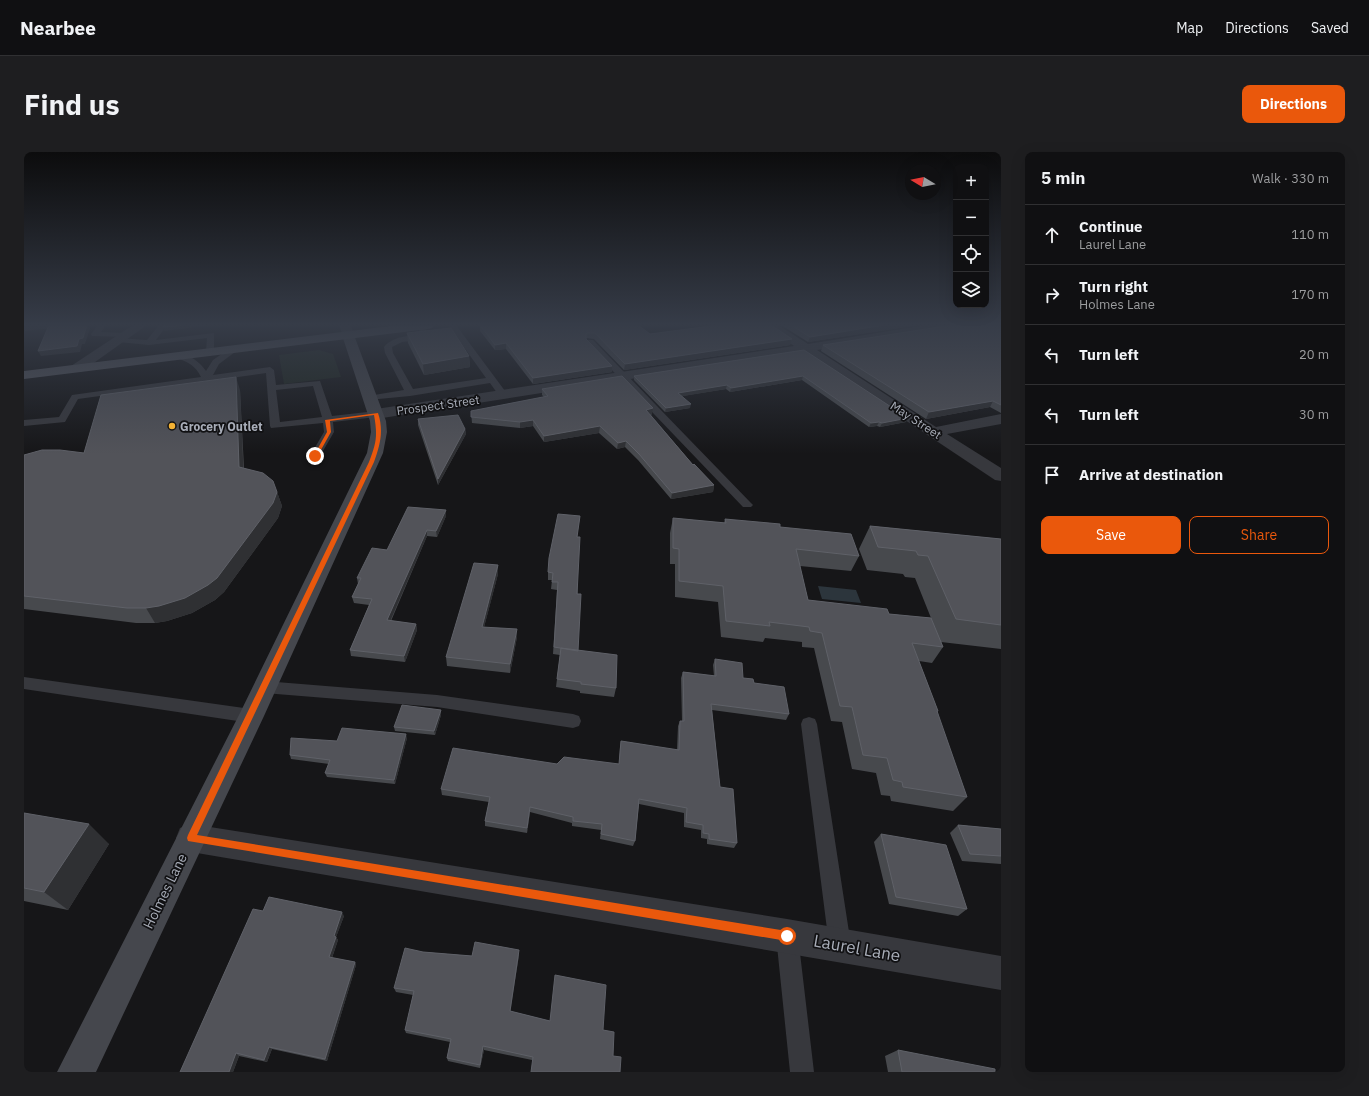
<!DOCTYPE html>
<meta charset="utf-8">
<style>
:root{--surface:#101012;--page:#1e1e20;--text:#f1f3f6;--muted:#9c9d9f;--line:#303032;--accent:#ea580c}
body{margin:0;font-family:"IBM Plex Sans",sans-serif;background:var(--page);color:var(--text)}
.controls{position:absolute;right:12px;top:12px;display:grid;overflow:hidden;border-radius:8px;box-shadow:0 4px 16px #0002}
.controls button{width:36px;height:36px;display:grid;place-items:center;padding:0;border:0;border-bottom:1px solid var(--line);background:var(--surface);color:var(--text);font:20px sans-serif}
.compass{position:absolute;left:881px;top:12px;width:36px;height:36px;border-radius:50%;background:var(--surface);box-shadow:0 4px 16px #0002;rotate:280deg}
.stop{position:absolute;width:12px;height:12px;margin:-9px;border:3px solid #ea580c;border-radius:50%;background:#fff}
.stop.end{background:#ea580c;border-color:#fff;box-shadow:0 1px 4px #0008}
.list{margin:0;padding:0;list-style:none}
h2{display:flex;justify-content:space-between;align-items:center;height:52px;margin:0;padding:0 16px;font-size:17px}
h2 small{font-size:13px;font-weight:400;color:var(--muted)}
.list li{display:grid;grid-template-columns:26px 1fr auto;gap:12px;align-items:center;box-sizing:border-box;height:60px;padding:0 16px;border-top:1px solid var(--line)}
.list b{display:block;font-size:15px;white-space:nowrap}
.list p{margin:0;font-size:13px;white-space:nowrap;color:var(--muted)}
.list em{font-size:13px;font-style:normal;color:var(--muted)}
.actions{display:flex;gap:8px;padding:12px 16px}
.actions a{flex:1;padding:9px 0;border:1px solid var(--accent);border-radius:8px;text-align:center;font-size:14px;color:var(--accent)}
.actions .main{background:var(--accent);color:#fff}
.icon{flex:none;width:22px;height:22px;fill:none;stroke:currentColor;stroke-width:2;stroke-linecap:round;stroke-linejoin:round}
.map{position:relative;flex:none;width:977px;height:920px;overflow:hidden;border-radius:8px}
header{display:flex;align-items:center;gap:24px;box-sizing:border-box;height:56px;padding:0 20px;background:var(--surface);border-bottom:1px solid var(--line)}
header strong{font-size:19px}
nav{display:flex;gap:22px;margin-inline-start:auto;font-size:14px}
.intro{display:flex;align-items:center;justify-content:space-between;box-sizing:border-box;height:96px;padding:0 24px}
h1{margin:0;font-size:28px}
.button{padding:10px 18px;border-radius:8px;background:var(--accent);color:#fff;font-size:14px;font-weight:700}
main{display:flex;gap:24px;padding:0 24px}
aside{flex:1;background:var(--surface);border-radius:8px;box-shadow:0 4px 16px #0002}
.map>svg:first-child{display:block}
.green{fill:#1e261f}
.water{fill:#2c353c}
.lines{fill:none;stroke-linecap:round;stroke-linejoin:round}
.lane{fill:#37383d;fill-rule:evenodd}
.street{fill:#37383d;fill-rule:evenodd}
.secondary{fill:#45474d;fill-rule:evenodd}
.primary{fill:#53555c;fill-rule:evenodd}
.wall{fill:#47494d}
.shaded-wall{fill:#2f3033}
.building{fill:#525359;stroke:#5f6168}
.route{fill:#ea580c}
.poi-dot{fill:#f2b134;stroke:#111113;stroke-width:1.5}
.labels{text-anchor:middle;dominant-baseline:central;stroke-width:3.5;stroke-linejoin:round;paint-order:stroke}
.far-street-label{font-size:12px;fill:#a8adb8;stroke:#111113}
.far-poi-label{font-size:12px;font-weight:bold;fill:#a8adb8;stroke:#111113;text-anchor:start}
.street-label{font-size:14px;fill:#a8adb8;stroke:#111113}
.near-street-label{font-size:17px;fill:#a8adb8;stroke:#111113}
</style>
<header>
<strong>Nearbee</strong>
<nav><a>Map</a><a>Directions</a><a>Saved</a></nav>
</header>
<div class="intro"><h1>Find us</h1><a class="button">Directions</a></div>
<main>
<div class="map">
<svg width="977" height="920" viewBox="0 0 977 920">
<rect width="100%" height="100%" fill="#161618"/>
<path class="green" d="M 295,198 L 309,202 L 317,225 L 260,232 L 255,203 Z"/>
<path class="water" d="M 794,434 L 832,438 L 837,451 L 798,447 Z"/>
<g class="lines">
<path class="lane" d="M 74,173 L 82,173 L 77,180 L 103,181 L 107,183 L 103,185 L 68,184 L 67,182 Z
M 135,173 L 143,173 L 132,188 L 190,181 L 190,200 L 186,202 L 182,200 L 183,186 L 125,193 L 94,190 L 90,188 L 94,186 L 123,188 Z
M 393,173 L 399,173 L 406,185 L 405,187 L 378,190 L 368,195 L 369,201 L 389,237 L 462,226 L 424,173 L 432,173 L 484,243 L 482,245 L 476,245 L 466,231 L 386,244 L 344,248 L 342,246 L 344,244 L 380,238 L 361,201 L 360,195 C 369,184 384,184 397,183 Z
M 563,188 L 569,188 L 727,351 L 729,353 L 727,355 L 719,355 L 563,192 Z
M 208,195 L 214,195 L 215,197 L 195,212 L 189,223 L 246,215 L 250,218 L 252,233 L 296,229 L 308,264 L 352,259 L 357,262 L 352,265 L 309,270 L 310,280 L 296,304 L 295,306 L 287,306 L 286,304 L 300,280 L 299,271 L 247,276 L 246,274 L 242,221 L 54,247 L 41,270 L 0,274 L 0,268 L 35,265 L 48,243 L 177,225 C 172,214 163,209 152,206 L 151,204 L 152,202 C 163,200 176,210 182,219 L 189,208 ZM 289,234 L 298,265 L 256,270 L 252,238 Z
M 0,525 L 227,557 L 233,559 L 235,564 L 233,569 L 227,571 L 0,537 Z
M 240,529 L 413,543 L 549,562 L 555,564 L 557,569 L 555,574 L 549,576 L 413,555 L 240,541 L 234,539 L 232,535 L 234,531 Z
M 785,565 L 791,567 L 793,572 L 827,793 L 824,801 L 816,804 L 808,801 L 805,793 L 777,572 L 779,567 Z
M 763,773 L 770,777 L 774,784 L 790,920 L 766,920 L 752,784 L 756,777 Z"/>
<path class="street" d="M 109,173 L 123,173 L 57,220 L 47,220 L 45,217 L 47,214 Z
M 315,173 L 327,173 L 330,183 L 328,186 L 320,186 Z
M 740,173 L 754,173 L 784,192 L 903,173 L 932,173 L 930,176 L 926,177 L 793,198 L 912,275 L 977,262 L 977,272 L 923,282 L 977,316 L 977,329 L 971,328 L 779,200 L 352,267 L 347,265 L 344,262 L 347,259 L 352,257 L 770,194 Z
M 167,672 L 763,767 L 977,804 L 977,838 L 167,700 L 156,696 L 152,686 L 156,676 Z"/>
<path class="secondary" d="M 324,179 L 328,180 L 330,183 L 362,269 L 363,280 L 359,301 L 240,564 L 72,920 L 33,920 L 216,561 L 343,301 L 347,280 L 346,269 L 318,183 L 320,180 Z"/>
<path class="primary" d="M 375,173 L 410,173 L 408,176 L 404,177 L 0,227 L 0,219 Z"/>
</g>
<path class="wall" d="M 456,173 L 626,182 L 687,174 L 685,173 L 747,173 L 768,187 L 766,193 L 600,218 L 570,187 L 563,186 L 562,187 L 588,214 L 588,220 L 509,232 L 482,197 L 471,198 L 456,179 Z
M 757,173 L 894,173 L 784,190 Z
M 977,173 L 977,261 L 966,255 L 902,267 L 797,199 L 799,193 Z
M 383,181 L 445,204 L 446,215 L 400,223 L 384,191 Z
M 780,198 L 882,270 L 856,275 L 853,274 L 845,275 L 778,228 L 706,240 L 702,237 L 658,244 L 666,256 L 641,260 L 610,228 L 610,224 Z
M 518,237 L 628,262 L 627,263 L 669,313 L 690,333 L 689,340 L 647,347 L 614,308 L 601,295 L 593,297 L 575,281 L 520,290 L 509,274 L 496,276 L 448,271 L 447,259 L 520,245 L 518,243 Z
M 216,238 L 220,316 L 253,340 L 258,354 L 254,366 L 200,440 L 191,448 L 168,461 L 143,469 L 131,471 L 112,471 L 0,457 L 0,303 L 60,301 Z
M 394,267 L 441,277 L 442,282 L 414,333 L 394,273 Z
M 422,364 L 413,385 L 403,384 L 367,469 L 392,472 L 393,478 L 381,510 L 327,504 L 326,498 L 345,453 L 330,451 L 328,445 L 334,432 L 333,426 L 363,398 Z
M 556,364 L 553,385 L 554,498 L 592,536 L 590,545 L 556,541 L 556,539 L 532,535 L 536,503 L 529,502 L 533,438 L 527,437 L 528,428 L 524,428 L 524,420 Z
M 649,366 L 700,371 L 701,367 L 756,375 L 835,404 L 827,419 L 776,414 L 784,448 L 865,462 L 907,466 L 891,426 L 881,425 L 879,422 L 843,418 L 835,397 L 846,374 L 977,387 L 977,497 L 917,490 L 919,495 L 908,511 L 895,509 L 914,559 L 913,561 L 943,645 L 929,659 L 867,649 L 866,644 L 857,643 L 852,621 L 828,617 L 818,570 L 807,569 L 790,496 L 778,495 L 778,490 L 741,486 L 739,490 L 697,485 L 694,450 L 651,445 L 651,412 L 646,412 L 646,381 Z
M 474,413 L 474,422 L 460,475 L 493,485 L 486,521 L 423,514 L 422,505 Z
M 691,507 L 719,526 L 730,531 L 765,562 L 762,568 L 688,558 L 696,635 L 713,691 L 710,696 L 683,692 L 683,687 L 677,686 L 677,678 L 660,675 L 660,661 L 615,652 L 611,689 L 609,694 L 576,687 L 577,678 L 548,674 L 548,671 L 506,660 L 503,681 L 461,674 L 461,669 L 465,650 L 418,643 L 417,637 L 533,612 L 595,612 L 596,595 L 597,589 L 653,598 L 654,574 L 656,569 L 658,569 L 657,526 L 659,520 L 690,524 L 689,513 Z
M 417,563 L 411,583 L 371,579 L 370,575 Z
M 383,586 L 371,632 L 303,625 L 301,621 L 305,612 L 267,607 L 266,603 L 313,589 Z
M 0,661 L 85,692 L 44,758 L 0,749 Z
M 934,673 L 977,677 L 977,712 L 938,709 L 926,681 Z
M 857,682 L 943,757 L 934,764 L 865,752 L 850,690 Z
M 239,759 L 320,764 L 312,785 L 314,788 L 308,806 L 331,810 L 332,813 L 303,909 L 248,897 L 243,910 L 215,904 L 209,920 L 156,920 Z
M 399,800 L 448,804 L 495,803 L 486,859 L 526,869 L 582,833 L 508,908 L 460,898 L 456,916 L 424,909 L 423,906 L 426,890 L 382,881 L 381,878 L 389,843 L 372,840 L 370,836 Z
M 874,898 L 971,920 L 864,920 L 861,904 Z"/>
<path class="shaded-wall" d="M 0,173 L 27,173 L 29,176 L 1,179 L 0,177 Z
M 63,173 L 67,173 L 61,192 L 58,192 L 56,200 L 17,204 L 14,199 Z
M 161,173 L 188,173 L 140,179 L 139,175 Z
M 860,173 L 894,173 L 784,190 L 786,185 Z
M 768,187 L 766,193 L 600,218 L 601,212 Z
M 482,191 L 482,197 L 471,198 L 471,193 Z
M 445,204 L 446,215 L 400,223 L 399,212 Z
M 588,214 L 588,220 L 509,232 L 509,226 Z
M 779,224 L 778,228 L 706,240 L 707,236 Z
M 212,225 L 216,238 L 220,330 L 215,315 Z
M 703,233 L 702,237 L 654,245 L 654,241 Z
M 969,249 L 966,255 L 902,267 L 905,260 Z
M 667,252 L 666,256 L 641,260 L 642,256 Z
M 629,256 L 628,262 L 621,264 L 622,258 Z
M 884,266 L 882,270 L 856,275 L 858,271 Z
M 509,268 L 509,274 L 496,276 L 496,270 Z
M 855,270 L 853,274 L 845,275 L 847,271 Z
M 576,274 L 575,281 L 520,290 L 520,284 Z
M 441,277 L 442,282 L 414,333 L 414,327 Z
M 602,289 L 601,295 L 593,297 L 594,291 Z
M 690,333 L 689,340 L 647,347 L 648,341 Z
M 253,340 L 258,354 L 254,366 L 200,440 L 191,448 L 168,461 L 143,469 L 131,471 L 122,456 Z
M 422,358 L 422,364 L 413,385 L 412,379 Z
M 403,378 L 403,384 L 364,474 L 363,468 Z
M 474,413 L 474,422 L 458,483 L 458,475 Z
M 392,472 L 393,478 L 381,510 L 380,504 Z
M 493,477 L 493,485 L 486,521 L 486,512 Z
M 417,558 L 417,563 L 411,583 L 410,579 Z
M 382,582 L 383,586 L 371,632 L 370,628 Z
M 506,655 L 506,660 L 503,681 L 503,676 Z
M 65,672 L 85,692 L 44,758 L 20,740 Z
M 318,760 L 320,764 L 312,785 L 314,788 L 307,808 L 305,805 L 310,784 Z
M 495,798 L 495,803 L 486,863 L 486,859 Z
M 331,810 L 332,813 L 303,909 L 301,907 Z
M 459,894 L 460,898 L 456,916 L 456,913 Z
M 245,895 L 248,897 L 243,910 L 240,908 Z
M 212,901 L 215,904 L 209,920 L 205,920 Z"/>
<path class="building" d="M 25,173 L 63,173 L 59,186 L 55,187 L 53,194 L 14,199 Z
M 141,173 L 161,173 L 139,175 Z
M 456,173 L 614,173 L 626,182 L 694,173 L 747,173 L 768,187 L 601,212 L 571,181 L 563,181 L 562,182 L 562,187 L 588,214 L 509,226 L 482,191 L 471,193 Z
M 767,173 L 860,173 L 786,185 Z
M 928,173 L 977,173 L 977,253 L 969,249 L 905,260 L 799,193 Z
M 427,176 L 445,204 L 399,212 L 383,181 Z
M 780,198 L 884,266 L 858,271 L 855,270 L 847,271 L 779,224 L 707,236 L 703,233 L 654,241 L 667,252 L 642,256 L 610,224 Z
M 598,224 L 629,256 L 622,258 L 669,313 L 670,312 L 690,333 L 648,341 L 615,302 L 602,289 L 594,291 L 576,274 L 520,284 L 509,268 L 496,270 L 447,265 L 447,259 L 524,244 L 518,237 Z
M 212,225 L 215,315 L 239,321 L 249,329 L 253,340 L 249,351 L 193,426 L 184,433 L 161,446 L 135,454 L 122,456 L 103,456 L 0,444 L 0,303 L 18,298 L 36,298 L 60,301 L 77,243 Z
M 434,263 L 441,277 L 414,327 L 394,267 Z
M 384,355 L 422,358 L 412,379 L 403,378 L 363,468 L 392,472 L 380,504 L 326,498 L 348,447 L 328,445 L 337,426 L 333,426 L 348,396 L 363,398 Z
M 534,362 L 556,364 L 553,385 L 556,385 L 553,442 L 557,442 L 554,499 L 530,495 L 534,430 L 528,430 L 529,421 L 524,420 L 525,406 Z
M 649,366 L 702,371 L 701,367 L 756,372 L 756,375 L 827,382 L 835,404 L 772,397 L 784,448 L 863,457 L 865,462 L 907,466 L 919,495 L 888,491 L 914,559 L 913,559 L 943,645 L 879,635 L 878,630 L 869,628 L 863,606 L 839,603 L 828,555 L 816,554 L 798,481 L 786,479 L 785,475 L 745,470 L 746,474 L 702,469 L 699,434 L 655,429 L 655,397 L 649,396 Z
M 846,374 L 977,387 L 977,473 L 932,467 L 904,404 L 894,403 L 892,399 L 854,395 Z
M 450,411 L 474,413 L 458,475 L 493,477 L 486,512 L 422,505 Z
M 537,496 L 593,503 L 592,536 L 557,532 L 557,530 L 533,527 Z
M 691,507 L 718,511 L 719,526 L 729,527 L 730,531 L 760,535 L 765,562 L 687,552 L 696,635 L 709,637 L 713,691 L 685,687 L 685,682 L 679,681 L 679,673 L 662,670 L 663,656 L 615,647 L 611,689 L 577,682 L 578,672 L 549,669 L 549,665 L 506,655 L 503,676 L 461,669 L 466,645 L 417,637 L 429,596 L 533,612 L 540,605 L 595,612 L 597,589 L 655,598 L 656,569 L 660,569 L 659,520 L 692,524 Z
M 378,553 L 417,558 L 410,579 L 370,575 Z
M 318,576 L 382,582 L 370,628 L 301,621 L 306,608 L 266,603 L 267,586 L 313,589 Z
M 0,661 L 65,672 L 20,740 L 0,736 Z
M 934,673 L 977,677 L 977,704 L 946,702 Z
M 857,682 L 922,693 L 943,757 L 872,745 Z
M 245,745 L 318,760 L 310,784 L 312,785 L 305,805 L 331,810 L 301,907 L 245,895 L 240,908 L 212,901 L 205,920 L 156,920 L 229,757 L 239,759 Z
M 451,790 L 495,798 L 486,859 L 526,869 L 531,823 L 582,833 L 579,878 L 590,880 L 589,904 L 597,905 L 596,920 L 507,920 L 509,905 L 459,894 L 456,913 L 423,906 L 427,887 L 381,878 L 390,839 L 370,836 L 381,796 L 399,800 L 448,804 Z
M 874,898 L 971,917 L 971,920 L 878,920 Z"/>
<linearGradient id="sky" x2="0" y2="1"><stop stop-color="#0c0c0d"/><stop offset="0.57" stop-color="#363c48"/><stop offset="1" stop-color="#363c48" stop-opacity="0"/></linearGradient>
<rect width="977" height="302" fill="url(#sky)"/>
<path class="route" d="M 354,261 C 360,279 356,293 350,310 L 173,683 L 763,779 L 766,781 L 768,784 L 766,788 L 763,789 L 164,689 L 163,686 L 164,683 L 345,310 C 352,291 354,285 350,263 L 306,269 L 307,280 L 293,305 L 289,305 L 303,280 L 301,268 Z"/>
<circle class="poi-dot" cx="148" cy="274" r="4"/>
<g class="labels">
<g class="far-street-label">
<text transform="translate(414 253) rotate(-8)">Prospect Street</text>
<text transform="translate(892 268) rotate(33)">May Street</text>
</g>
<g class="far-poi-label">
<text x="156" y="274">Grocery Outlet</text>
</g>
<g class="street-label">
<text transform="translate(141 739) rotate(-64)">Holmes Lane</text>
</g>
<g class="near-street-label">
<text transform="translate(833 796) rotate(10)">Laurel Lane</text>
</g>
</g>
</svg>
<div class="controls">
<button>+</button>
<button>−</button>
<button><svg class="icon" aria-label="locate" viewBox="0 0 24 24"><circle cx="12" cy="12" r="6"/><path d="M12 2v4M12 18v4M2 12h4M18 12h4"/></svg></button>
<button><svg class="icon" aria-label="layers" viewBox="0 0 24 24"><path d="M12 4l9 5-9 5-9-5zM3 14l9 5 9-5"/></svg></button>
</div>
<svg class="compass" viewBox="-18 -18 36 36"><path d="M0-13l5 13h-10z" fill="#e53935"/><path d="M0 13l5-13h-10z" fill="#9c9d9f"/></svg>
<div class="stop" style="left:763px;top:784px"></div>
<div class="stop end" style="left:291px;top:304px"></div>
</div>
<aside>
<h2>5 min<small>Walk · 330 m</small></h2>
<ul class="list">
<li><svg class="icon" aria-label="ahead" viewBox="0 0 24 24"><path d="M12 20V5M6 11l6-6 6 6"/></svg><div><b>Continue</b><p>Laurel Lane</p></div><em>110 m</em></li>
<li><svg class="icon" aria-label="right" viewBox="0 0 24 24"><path d="M7 20v-9h11M14 6l5 5-5 5"/></svg><div><b>Turn right</b><p>Holmes Lane</p></div><em>170 m</em></li>
<li><svg class="icon" aria-label="left" viewBox="0 0 24 24"><path d="M17 20v-9H6M10 6l-5 5 5 5"/></svg><div><b>Turn left</b></div><em>20 m</em></li>
<li><svg class="icon" aria-label="left" viewBox="0 0 24 24"><path d="M17 20v-9H6M10 6l-5 5 5 5"/></svg><div><b>Turn left</b></div><em>30 m</em></li>
<li><svg class="icon" aria-label="arrive" viewBox="0 0 24 24"><path d="M6 21V4h12l-3 4 3 4H6"/></svg><div><b>Arrive at destination</b></div></li>
</ul>
<div class="actions"><a class="main">Save</a><a>Share</a></div>
</aside>
</main>
